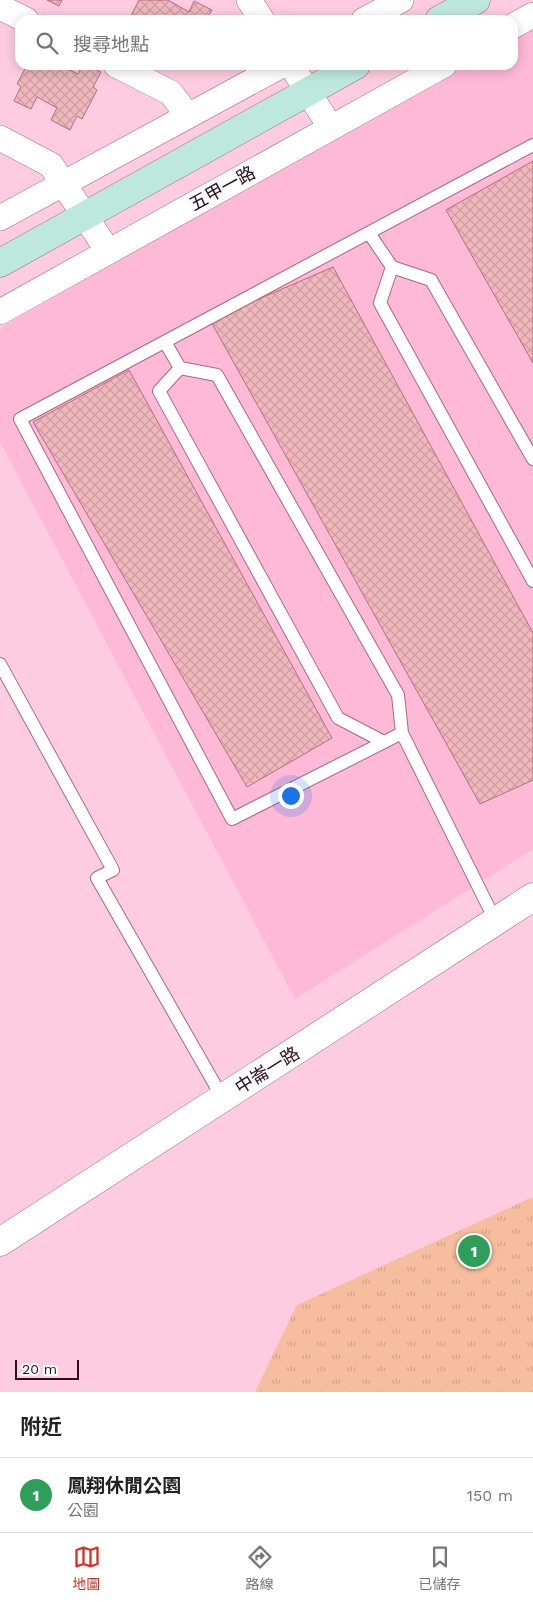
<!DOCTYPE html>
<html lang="zh-TW">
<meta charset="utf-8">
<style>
:root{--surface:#fff;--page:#f6f6f6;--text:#222;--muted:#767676;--line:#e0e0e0;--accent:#d93025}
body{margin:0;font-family:"Work Sans","Noto Sans TC",sans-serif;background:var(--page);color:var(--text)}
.scale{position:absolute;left:15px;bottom:12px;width:64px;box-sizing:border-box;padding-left:5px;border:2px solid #2b0f1c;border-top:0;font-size:14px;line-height:18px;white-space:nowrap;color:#2b0f1c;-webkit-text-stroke:4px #fdfdfd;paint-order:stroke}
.you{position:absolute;left:290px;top:795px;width:18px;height:18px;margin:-12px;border:4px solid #fff;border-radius:50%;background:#1a73e8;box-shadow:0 0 0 8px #1a73e833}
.badge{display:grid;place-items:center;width:32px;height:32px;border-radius:50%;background:var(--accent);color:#fff;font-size:16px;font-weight:700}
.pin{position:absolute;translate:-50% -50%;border:2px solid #fff;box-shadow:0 1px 5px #0006}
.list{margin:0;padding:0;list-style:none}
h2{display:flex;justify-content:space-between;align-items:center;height:65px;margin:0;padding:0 20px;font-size:21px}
h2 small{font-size:16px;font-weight:400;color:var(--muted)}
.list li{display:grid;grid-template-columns:32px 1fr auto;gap:15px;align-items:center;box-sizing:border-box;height:75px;padding:0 20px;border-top:1px solid var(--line)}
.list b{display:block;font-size:19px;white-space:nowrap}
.list p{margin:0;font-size:16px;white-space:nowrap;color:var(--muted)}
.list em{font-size:16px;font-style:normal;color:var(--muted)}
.icon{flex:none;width:28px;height:28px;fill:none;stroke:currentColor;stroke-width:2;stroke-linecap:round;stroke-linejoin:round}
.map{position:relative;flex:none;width:533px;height:1392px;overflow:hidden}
.search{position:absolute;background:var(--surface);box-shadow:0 2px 12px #0003;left:15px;right:15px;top:15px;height:55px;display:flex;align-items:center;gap:12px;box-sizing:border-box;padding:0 18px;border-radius:15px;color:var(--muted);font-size:19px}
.sheet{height:140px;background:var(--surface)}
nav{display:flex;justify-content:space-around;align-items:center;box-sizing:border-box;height:70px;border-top:1px solid var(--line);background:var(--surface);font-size:14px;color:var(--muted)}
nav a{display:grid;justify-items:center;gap:2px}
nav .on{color:var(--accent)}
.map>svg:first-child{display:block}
.built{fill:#feb9d6}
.park{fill:url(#park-tufts)}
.building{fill:url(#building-cross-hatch);stroke:#bb6d78}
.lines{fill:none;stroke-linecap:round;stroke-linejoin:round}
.service-casing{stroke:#ac6585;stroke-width:14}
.minor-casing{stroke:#ac6585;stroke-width:26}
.tertiary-casing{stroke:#ac6585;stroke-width:29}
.secondary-casing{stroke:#ac6585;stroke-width:29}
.service{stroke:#fff;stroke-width:12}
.minor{stroke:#fff;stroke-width:25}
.tertiary{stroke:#fff;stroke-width:28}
.secondary{stroke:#bde8de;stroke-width:28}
.labels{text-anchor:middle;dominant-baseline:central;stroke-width:4.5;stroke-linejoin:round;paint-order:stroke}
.street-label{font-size:18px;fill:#2b0f1c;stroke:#fdfdfd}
</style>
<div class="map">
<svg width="533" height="1392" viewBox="0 0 533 1392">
<defs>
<pattern id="park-tufts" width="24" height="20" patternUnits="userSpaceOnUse" patternTransform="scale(1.25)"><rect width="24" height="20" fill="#f6be9e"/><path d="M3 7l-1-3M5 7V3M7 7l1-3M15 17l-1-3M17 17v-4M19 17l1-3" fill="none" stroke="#d3a288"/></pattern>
<pattern id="building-cross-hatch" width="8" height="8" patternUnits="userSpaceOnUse" patternTransform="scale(1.25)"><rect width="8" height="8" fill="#efb8bd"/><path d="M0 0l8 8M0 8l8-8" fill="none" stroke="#cd9da2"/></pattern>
</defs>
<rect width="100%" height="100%" fill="#fdcce0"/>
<path class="built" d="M 533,28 L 533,849 L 295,999 L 0,442 L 0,328 L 467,65 L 513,65 L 513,39 Z"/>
<path class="park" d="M 533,1197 L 533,1392 L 255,1392 L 297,1305 Z"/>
<path class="building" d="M 47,0 L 62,0 L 59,6 Z
M 139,0 L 168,0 L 189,12 L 194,1 L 212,10 L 206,20 L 129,20 Z
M 27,65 L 60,65 L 78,74 L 83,65 L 87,65 L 101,72 L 93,87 L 97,90 L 82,119 L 77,116 L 70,130 L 51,120 L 57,108 L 37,97 L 31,109 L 14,101 L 21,86 L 17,84 Z
M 533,161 L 533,363 L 446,210 Z
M 333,267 L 533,633 L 533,780 L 480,804 L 210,320 Z
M 129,370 L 332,738 L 247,787 L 33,422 Z"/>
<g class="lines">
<defs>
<path id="service" d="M 369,233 L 392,267 L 431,280 L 533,459
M 392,267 L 380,303 L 533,581
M 165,342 L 180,368 L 159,391 L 338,718 L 384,742
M 180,368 L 217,375 L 398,695 L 402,733 L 496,922
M 0,664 L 113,870 L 97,878 L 222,1097
M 402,733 L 232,819 L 20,419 L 533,145"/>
<path id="minor" d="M 249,0 L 262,20
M 0,7 L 26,20
M 364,20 L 401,0
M 513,26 L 533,15
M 116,65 L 171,93 L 188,116
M 291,65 L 331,128
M 0,138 L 51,165 L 108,251
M 0,218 L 282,65
M 0,312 L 444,65"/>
<path id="tertiary" d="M 0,1242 L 533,897"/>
<path id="secondary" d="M 439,20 L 476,0
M 0,263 L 356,65"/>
</defs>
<use href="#service" class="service-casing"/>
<use href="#minor" class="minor-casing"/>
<use href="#tertiary" class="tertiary-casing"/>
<use href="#secondary" class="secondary-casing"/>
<use href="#service" class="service"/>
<use href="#minor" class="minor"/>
<use href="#tertiary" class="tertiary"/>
<use href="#secondary" class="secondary"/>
</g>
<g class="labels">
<g class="street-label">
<text transform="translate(222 188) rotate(-29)">五甲一路</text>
<text transform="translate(267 1070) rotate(-32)">中崙一路</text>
</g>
</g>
</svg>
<div class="scale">20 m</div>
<div class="you"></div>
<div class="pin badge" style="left:474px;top:1251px;background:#2e9e5b">1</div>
<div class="search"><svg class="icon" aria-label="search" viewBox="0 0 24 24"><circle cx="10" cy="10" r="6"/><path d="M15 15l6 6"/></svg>搜尋地點</div>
</div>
<section class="sheet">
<h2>附近<small></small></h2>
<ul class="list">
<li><span class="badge" style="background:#2e9e5b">1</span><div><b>鳳翔休閒公園</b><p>公園</p></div><em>150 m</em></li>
</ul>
</section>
<nav>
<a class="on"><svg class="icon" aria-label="map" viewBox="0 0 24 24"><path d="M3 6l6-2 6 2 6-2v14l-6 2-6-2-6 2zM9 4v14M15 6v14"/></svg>地圖</a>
<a><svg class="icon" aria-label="directions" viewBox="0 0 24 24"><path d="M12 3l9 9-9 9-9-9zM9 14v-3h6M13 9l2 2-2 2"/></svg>路線</a>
<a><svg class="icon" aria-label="saved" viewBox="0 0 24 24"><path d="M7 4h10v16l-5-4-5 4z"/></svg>已儲存</a>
</nav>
